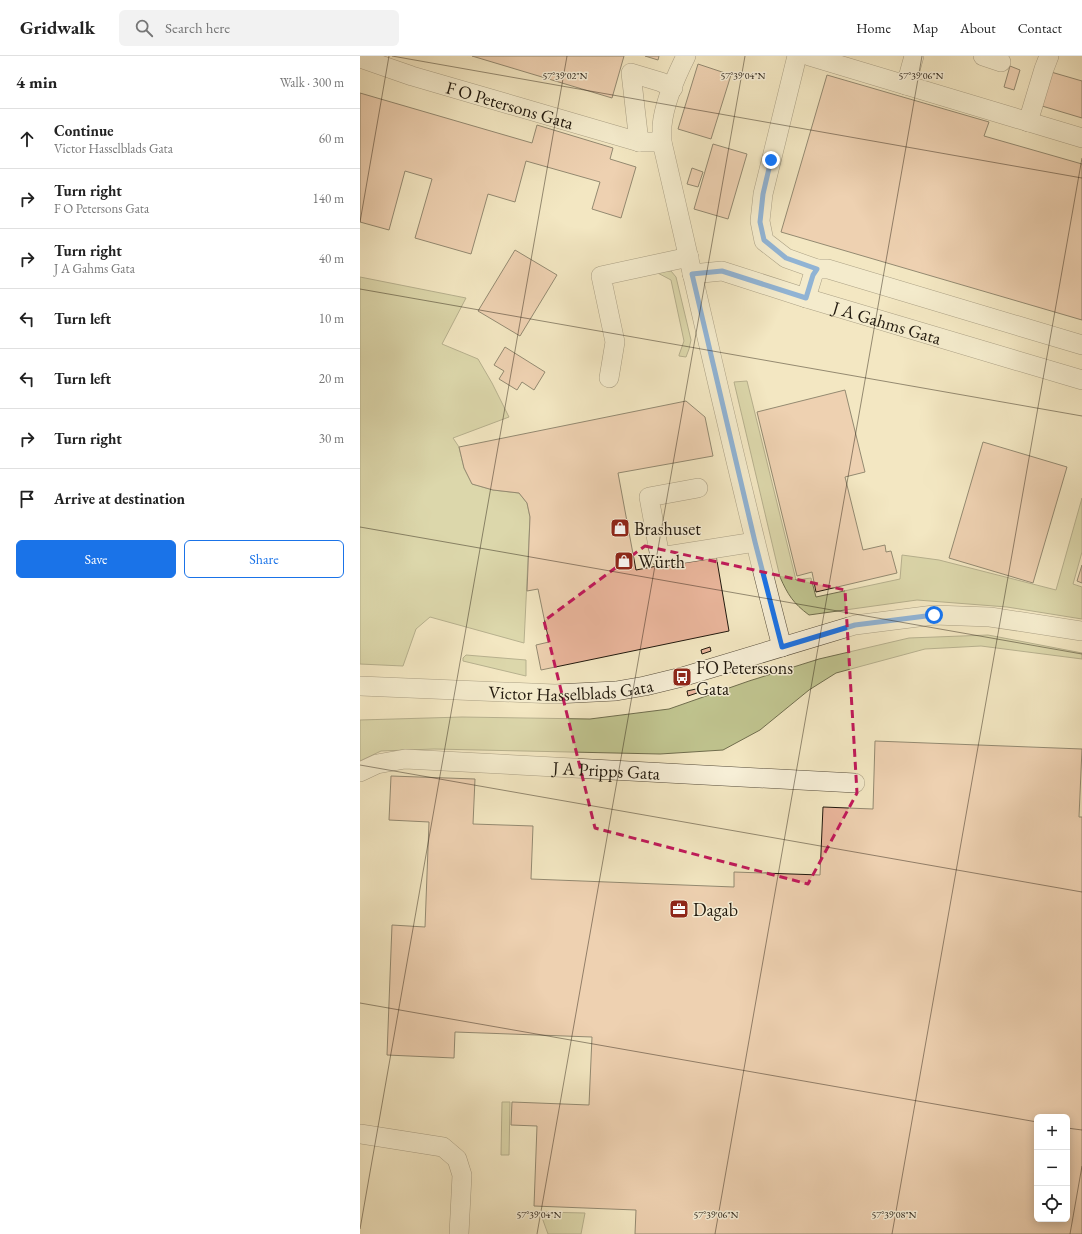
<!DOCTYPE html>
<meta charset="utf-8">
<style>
:root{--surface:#fff;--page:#f2f2f2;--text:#222;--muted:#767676;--line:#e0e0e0;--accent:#1a73e8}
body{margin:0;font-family:"EB Garamond",serif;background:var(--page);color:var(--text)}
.controls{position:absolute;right:12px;bottom:12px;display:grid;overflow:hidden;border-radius:6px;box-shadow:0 2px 10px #0003}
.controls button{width:36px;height:36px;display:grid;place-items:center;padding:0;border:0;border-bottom:1px solid var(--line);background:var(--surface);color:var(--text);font:20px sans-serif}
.stop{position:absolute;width:12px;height:12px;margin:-9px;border:3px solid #1a73e8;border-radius:50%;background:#fff}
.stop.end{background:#1a73e8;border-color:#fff;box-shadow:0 1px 4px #0008}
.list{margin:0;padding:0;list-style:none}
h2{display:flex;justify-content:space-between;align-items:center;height:52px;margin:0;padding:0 16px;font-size:17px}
h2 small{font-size:13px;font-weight:400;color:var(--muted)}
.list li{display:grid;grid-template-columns:26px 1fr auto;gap:12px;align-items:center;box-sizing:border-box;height:60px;padding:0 16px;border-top:1px solid var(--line)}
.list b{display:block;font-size:15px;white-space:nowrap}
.list p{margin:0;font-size:13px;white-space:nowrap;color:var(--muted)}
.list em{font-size:13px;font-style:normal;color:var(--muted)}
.actions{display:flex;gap:8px;padding:12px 16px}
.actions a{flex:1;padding:9px 0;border:1px solid var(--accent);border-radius:6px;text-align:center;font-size:14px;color:var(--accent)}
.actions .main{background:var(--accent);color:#fff}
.icon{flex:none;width:22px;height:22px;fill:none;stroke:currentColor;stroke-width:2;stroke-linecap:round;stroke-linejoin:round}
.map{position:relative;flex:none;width:722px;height:1178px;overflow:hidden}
header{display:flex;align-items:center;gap:24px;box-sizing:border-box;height:56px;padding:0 20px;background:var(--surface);border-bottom:1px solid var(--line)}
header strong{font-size:19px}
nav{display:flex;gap:22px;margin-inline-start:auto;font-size:14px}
.search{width:280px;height:36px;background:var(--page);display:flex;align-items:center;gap:10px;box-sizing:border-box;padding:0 14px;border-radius:6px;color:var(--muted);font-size:15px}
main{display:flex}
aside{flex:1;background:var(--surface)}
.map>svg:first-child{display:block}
.green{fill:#c0c48f;stroke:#706e4e}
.building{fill:#e9b59b;stroke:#21190e;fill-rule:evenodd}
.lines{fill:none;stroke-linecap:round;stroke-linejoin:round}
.minor-casing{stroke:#564c3b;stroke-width:20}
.minor{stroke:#f7efd7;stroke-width:19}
.route{stroke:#1a73e8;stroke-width:5}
.marked{fill:none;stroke:#c2185b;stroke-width:3;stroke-dasharray:8 5;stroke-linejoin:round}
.ticks{fill:none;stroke:#21190e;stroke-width:1;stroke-opacity:0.45}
.labels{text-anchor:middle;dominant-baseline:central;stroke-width:3;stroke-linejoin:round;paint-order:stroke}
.street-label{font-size:18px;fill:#21190e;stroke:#f7efd7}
.poi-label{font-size:18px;fill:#21190e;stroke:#f7efd7;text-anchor:start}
.ticks-label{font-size:10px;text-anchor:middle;fill:#21190e;stroke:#f7efd7;stroke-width:3;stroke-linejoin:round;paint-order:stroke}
</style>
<header>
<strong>Gridwalk</strong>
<div class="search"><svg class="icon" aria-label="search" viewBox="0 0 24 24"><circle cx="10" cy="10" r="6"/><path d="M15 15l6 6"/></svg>Search here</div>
<nav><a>Home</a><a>Map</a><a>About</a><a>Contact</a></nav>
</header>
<main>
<aside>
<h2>4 min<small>Walk · 300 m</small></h2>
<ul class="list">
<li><svg class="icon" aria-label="ahead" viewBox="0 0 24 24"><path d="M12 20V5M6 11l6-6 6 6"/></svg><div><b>Continue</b><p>Victor Hasselblads Gata</p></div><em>60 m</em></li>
<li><svg class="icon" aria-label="right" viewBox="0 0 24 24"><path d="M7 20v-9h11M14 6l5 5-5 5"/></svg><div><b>Turn right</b><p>F O Petersons Gata</p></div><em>140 m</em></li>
<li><svg class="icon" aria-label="right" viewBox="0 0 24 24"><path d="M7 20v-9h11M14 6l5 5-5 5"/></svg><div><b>Turn right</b><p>J A Gahms Gata</p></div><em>40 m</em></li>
<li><svg class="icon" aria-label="left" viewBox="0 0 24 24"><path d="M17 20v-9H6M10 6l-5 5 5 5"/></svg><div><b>Turn left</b></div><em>10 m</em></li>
<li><svg class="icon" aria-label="left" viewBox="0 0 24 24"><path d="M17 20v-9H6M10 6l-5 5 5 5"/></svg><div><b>Turn left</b></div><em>20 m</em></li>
<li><svg class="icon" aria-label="right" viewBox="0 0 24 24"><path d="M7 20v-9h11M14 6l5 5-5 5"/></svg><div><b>Turn right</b></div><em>30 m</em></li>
<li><svg class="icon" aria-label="arrive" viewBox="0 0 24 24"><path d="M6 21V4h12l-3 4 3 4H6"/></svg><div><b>Arrive at destination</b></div></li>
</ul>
<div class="actions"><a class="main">Save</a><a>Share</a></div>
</aside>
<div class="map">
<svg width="722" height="1178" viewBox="0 0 722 1178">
<rect width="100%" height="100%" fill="#f3e7c2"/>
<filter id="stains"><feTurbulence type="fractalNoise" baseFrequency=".005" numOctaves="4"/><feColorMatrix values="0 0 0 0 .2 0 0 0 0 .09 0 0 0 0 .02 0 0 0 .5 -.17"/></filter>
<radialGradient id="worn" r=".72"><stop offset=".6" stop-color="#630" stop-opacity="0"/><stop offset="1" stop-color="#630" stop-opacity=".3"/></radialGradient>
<path class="green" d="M 294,215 L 311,215 L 316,221 L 331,284 L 329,293 L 326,301 L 319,300 L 319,299 L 324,285 L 311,224 Z
M 0,221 L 106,242 L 82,288 L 118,303 L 132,327 L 149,361 L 93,382 L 99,391 L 104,412 L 112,428 L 133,434 L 159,437 L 167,447 L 170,461 L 164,587 L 70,561 L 56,573 L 43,610 L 0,608 Z
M 387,325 L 436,524 L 451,522 L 456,541 L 540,523 L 542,499 L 579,504 L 696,534 L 722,442 L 722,496 L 713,528 L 722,531 L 722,563 L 647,551 L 557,544 L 449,559 C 433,547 428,539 420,521 L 374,326 Z
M 628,579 L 722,597 L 722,603 L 621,590 L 565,593 L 476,617 L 449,634 L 400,674 L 363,694 L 300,698 L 74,693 L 21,695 L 0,705 L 0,664 L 102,661 L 230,663 L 309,653 L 389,625 L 459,603 L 549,582 Z
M 106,599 L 166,604 L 166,620 L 103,605 L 103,602 Z
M 142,1046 L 150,1046 L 149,1099 L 141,1099 Z
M 180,1156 L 225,1157 L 221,1178 L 188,1178 Z"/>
<path class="building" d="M 112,0 L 264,0 L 252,42 Z
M 285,0 L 299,0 L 298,4 Z
M 338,8 L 371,19 L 351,83 L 318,73 Z
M 650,10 L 660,14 L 654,34 L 644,31 Z
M 691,16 L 722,25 L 722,62 L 682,50 Z
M 467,19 L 629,66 L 624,80 L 722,108 L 722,264 L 421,176 Z
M 0,37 L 172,87 L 177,69 L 253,92 L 250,103 L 276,111 L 261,162 L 232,153 L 240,126 L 166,105 L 155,146 L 128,138 L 111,198 L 55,182 L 72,123 L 45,115 L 29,174 L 0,166 Z
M 353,88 L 387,98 L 368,163 L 334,153 Z
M 332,112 L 343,116 L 338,131 L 327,128 Z
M 155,194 L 197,219 L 160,280 L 118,255 Z
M 145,291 L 185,316 L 174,334 L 162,326 L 157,334 L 139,323 L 144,315 L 134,309 Z
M 485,334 L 505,416 L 485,421 L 503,494 L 525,489 L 526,496 L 531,495 L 537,517 L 456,536 L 452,516 L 437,520 L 397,356 Z
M 326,345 L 345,361 L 353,400 L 258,417 L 276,514 L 356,499 L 369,575 L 181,614 L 176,589 L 189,586 L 178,533 L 167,535 L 170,461 L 167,447 L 159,437 L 133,434 L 112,428 L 104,412 L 99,391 Z
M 623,386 L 707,411 L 673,527 L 589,502 Z
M 722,509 L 722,527 L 717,525 Z
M 350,591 L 351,595 L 342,598 L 341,594 Z
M 336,633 L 337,637 L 328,640 L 327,635 Z
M 515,685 L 722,693 L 719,761 L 722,761 L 722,1178 L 275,1178 L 276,1154 L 174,1150 L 177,1070 L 151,1069 L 152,1046 L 229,1049 L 232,981 L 95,976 L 94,1002 L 27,999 L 32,869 L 65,871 L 69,766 L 29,764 L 31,720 L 115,723 L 113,768 L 173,770 L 171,823 L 374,831 L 374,816 L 460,819 L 463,751 L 513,753 ZM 677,1061 L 707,1061 L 707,1163 L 677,1163 Z"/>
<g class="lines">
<defs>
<g id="minor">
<path d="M 326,0 C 316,20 304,47 302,70 C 302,75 302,80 302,86 C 341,254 378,423 422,591"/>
<path d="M 437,0 L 403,138 L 400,165 L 404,185 L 426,202 L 457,213"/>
<path d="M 449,0 L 722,82"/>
<path d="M 623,0 L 641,6"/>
<path id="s1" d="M 0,2 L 52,20 L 279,86 L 302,86"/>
<path d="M 546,29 L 554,0"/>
<path d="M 668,66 L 684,13 L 689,0"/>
<path d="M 279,86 L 271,17 L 301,26 L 313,32"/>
<path id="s2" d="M 332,218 L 362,215 L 446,242 L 722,324"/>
<path d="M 446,242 L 453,219 L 457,213 L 468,213 L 722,289"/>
<path d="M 249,322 L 255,286 L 241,220 L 329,201"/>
<path d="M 338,432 L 289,441 L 300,501 L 395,486"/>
<path id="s3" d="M 0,630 L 195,638 L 256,635 L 285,630 L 322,621 L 495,569 L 574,559 L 630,561 L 722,575"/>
<path id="s4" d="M 0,716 L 17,708 L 45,703 L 495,727"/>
<path d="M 0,1078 L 83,1091 L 97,1103 L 102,1119 L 99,1178"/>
</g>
</defs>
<use href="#minor" class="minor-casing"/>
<use href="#minor" class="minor"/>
</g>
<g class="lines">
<path class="route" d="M 411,104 L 403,138 L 400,166 L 404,184 L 426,202 L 457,213 L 453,219 L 446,242 L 362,215 L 332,218 L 395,486 L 422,591 L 495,569 L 574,559"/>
</g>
<path d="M0 0H722V1178H0ZM 285,490 L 485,534 L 497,737 L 448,828 L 235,772 L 184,565 Z" fill="#f3e7c2" fill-opacity=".55" fill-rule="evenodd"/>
<path class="marked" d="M 285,490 L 485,534 L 497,737 L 448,828 L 235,772 L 184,565 Z"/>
<path class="ticks" d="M 32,0 L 722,122M 0,166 L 29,0M 0,233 L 722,360M 0,471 L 722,598M 0,709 L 722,836M 0,947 L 677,1066M 707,1072 L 722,1074M 0,1173 L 207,0M 177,1178 L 385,0M 355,1178 L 562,0M 532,1178 L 722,102M 710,1178 L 722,1110"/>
<defs>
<symbol id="shop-square" viewBox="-11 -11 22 22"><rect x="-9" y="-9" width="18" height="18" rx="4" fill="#8f2418" stroke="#f7efd7"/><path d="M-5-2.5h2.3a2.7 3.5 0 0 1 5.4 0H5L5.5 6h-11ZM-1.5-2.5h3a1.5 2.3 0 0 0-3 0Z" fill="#fff"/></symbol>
<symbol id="bus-square" viewBox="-11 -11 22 22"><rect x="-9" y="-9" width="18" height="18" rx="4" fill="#8f2418" stroke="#f7efd7"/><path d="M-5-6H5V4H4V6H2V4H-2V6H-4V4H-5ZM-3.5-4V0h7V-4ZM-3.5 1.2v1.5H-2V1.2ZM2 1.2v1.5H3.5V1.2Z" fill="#fff"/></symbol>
<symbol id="office-square" viewBox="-11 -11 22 22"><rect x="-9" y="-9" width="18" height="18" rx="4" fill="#8f2418" stroke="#f7efd7"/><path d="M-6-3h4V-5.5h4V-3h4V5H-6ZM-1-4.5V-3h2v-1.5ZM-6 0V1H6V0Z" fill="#fff"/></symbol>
</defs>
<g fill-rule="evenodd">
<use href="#shop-square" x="249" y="461" width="22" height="22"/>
<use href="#shop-square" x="253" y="494" width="22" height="22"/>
<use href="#bus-square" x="311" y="610" width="22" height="22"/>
<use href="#office-square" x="308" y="842" width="22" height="22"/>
</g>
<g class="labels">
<g class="street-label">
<text stroke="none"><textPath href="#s1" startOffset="157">F O Petersons Gata</textPath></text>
<text stroke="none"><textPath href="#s2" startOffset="203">J A Gahms Gata</textPath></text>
<text stroke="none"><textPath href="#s3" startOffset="211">Victor Hasselblads Gata</textPath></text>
<text stroke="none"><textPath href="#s4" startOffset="249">J A Pripps Gata</textPath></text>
</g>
<g class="poi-label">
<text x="274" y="472">Brashuset</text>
<text x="278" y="505">Würth</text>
<text x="336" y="611">FO Peterssons<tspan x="336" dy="21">Gata</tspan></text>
<text x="333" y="853">Dagab</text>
</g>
</g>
<g class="ticks-label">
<text x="205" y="23">57°39'02"N</text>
<text x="383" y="23">57°39'04"N</text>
<text x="561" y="23">57°39'06"N</text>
<text x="179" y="1162">57°39'04"N</text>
<text x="356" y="1162">57°39'06"N</text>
<text x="534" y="1162">57°39'08"N</text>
</g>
<rect width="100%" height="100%" filter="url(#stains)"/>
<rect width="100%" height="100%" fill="url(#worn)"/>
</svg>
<div class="controls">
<button>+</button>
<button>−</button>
<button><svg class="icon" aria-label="locate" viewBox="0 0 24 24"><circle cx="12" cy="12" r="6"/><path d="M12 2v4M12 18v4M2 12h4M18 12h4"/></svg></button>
</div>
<div class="stop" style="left:574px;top:559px"></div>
<div class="stop end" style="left:411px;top:104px"></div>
</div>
</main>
